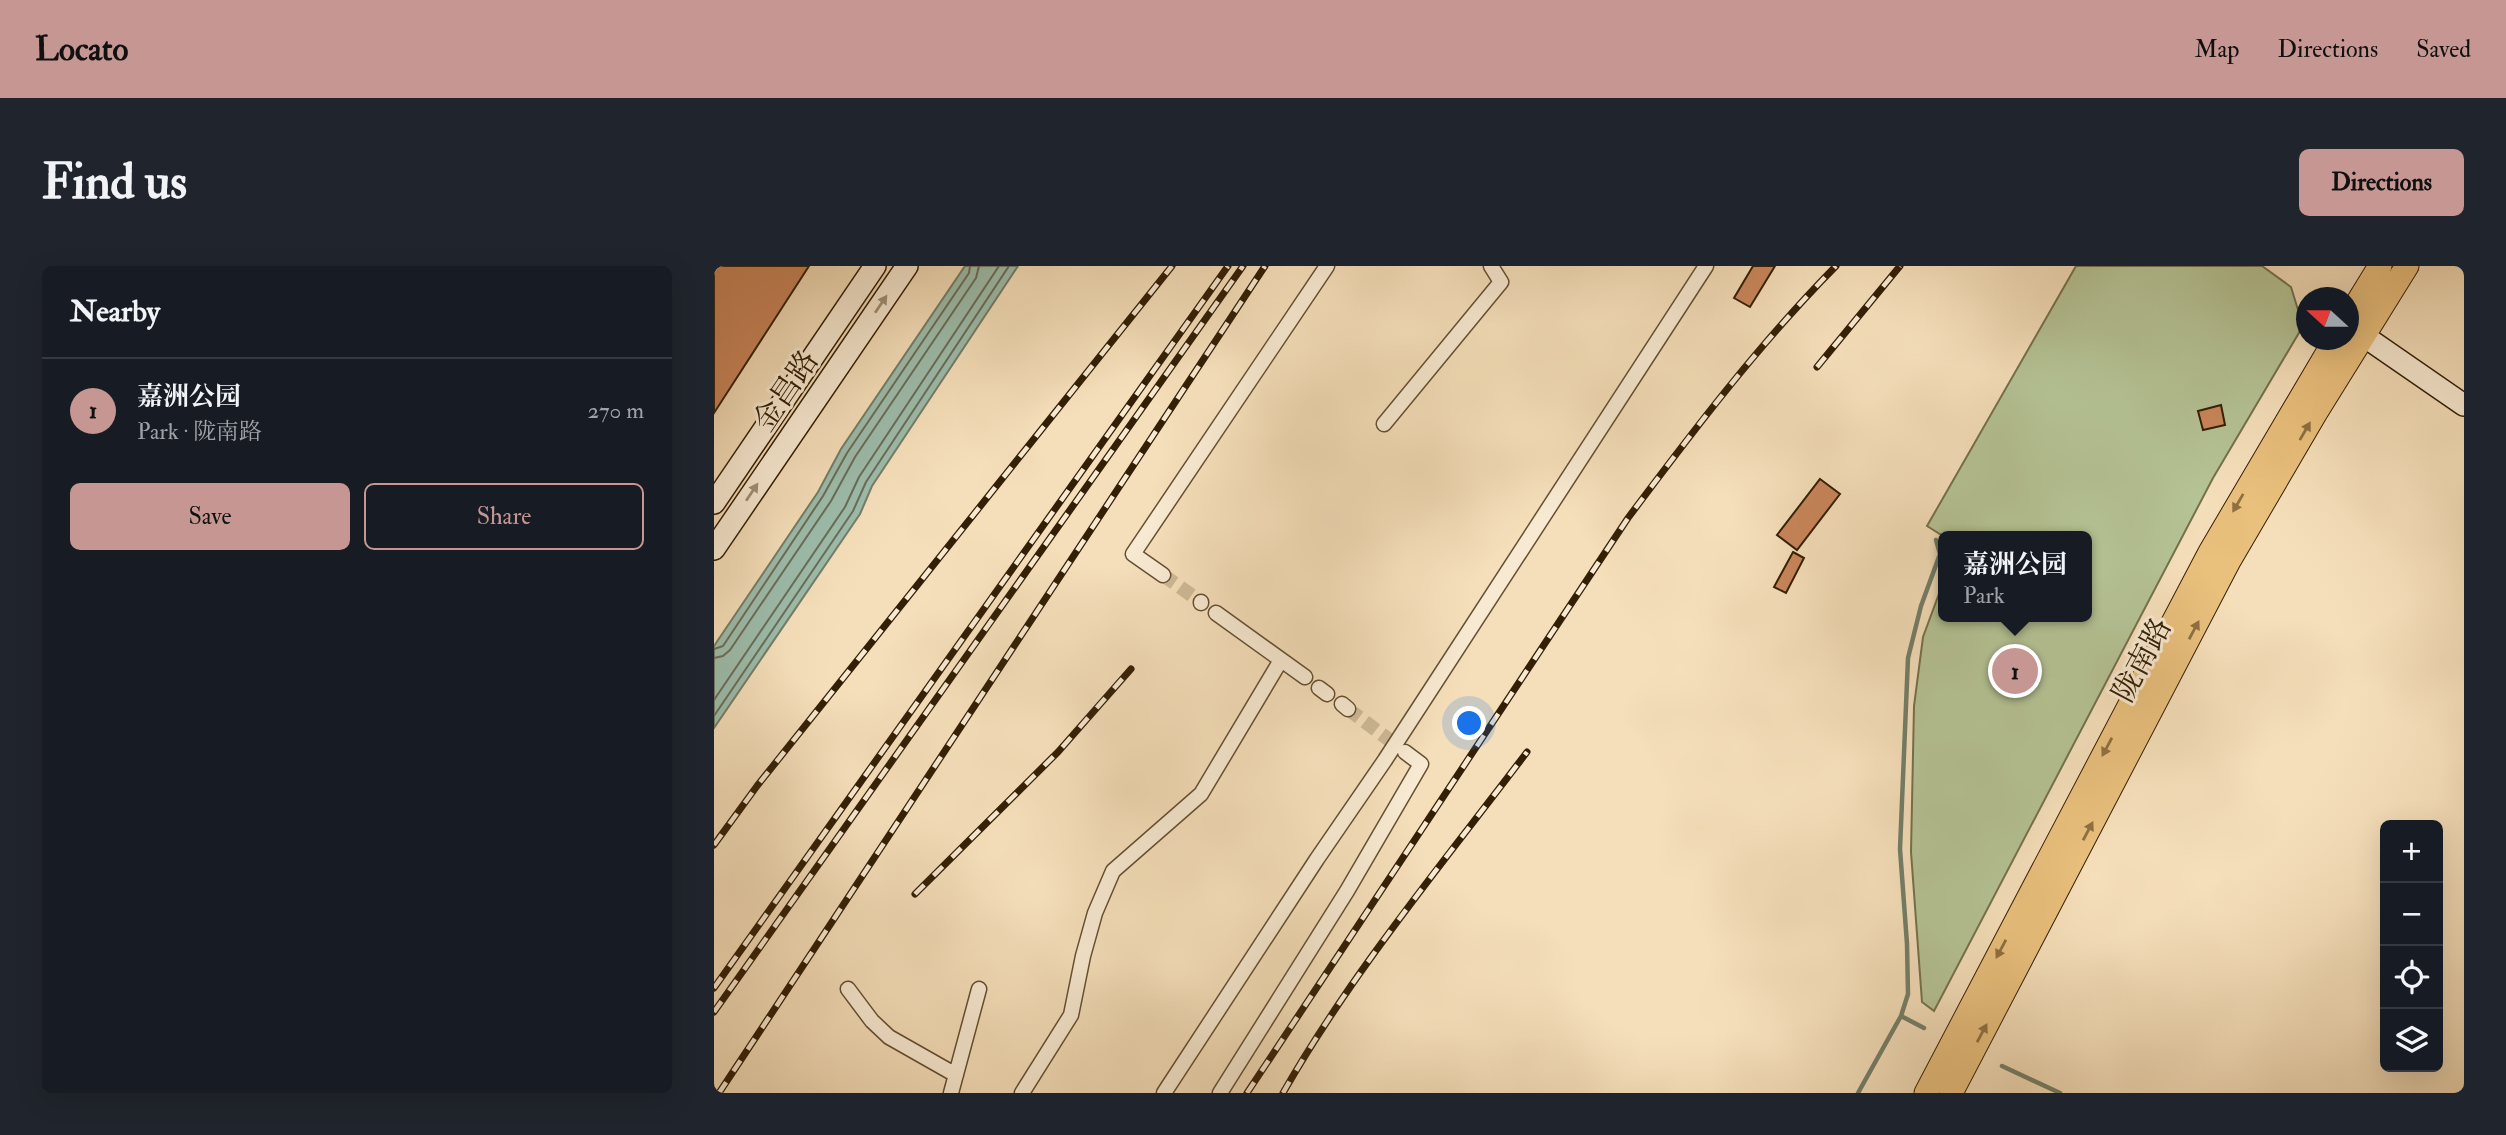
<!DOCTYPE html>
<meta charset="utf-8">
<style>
:root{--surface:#171b24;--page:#20242c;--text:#f1f3f6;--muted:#9ea1a6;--line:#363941;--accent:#c59692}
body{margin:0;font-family:"IM FELL Double Pica","Noto Serif SC",serif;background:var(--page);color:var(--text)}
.controls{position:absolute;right:21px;bottom:21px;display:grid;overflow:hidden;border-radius:10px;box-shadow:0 7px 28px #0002}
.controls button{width:63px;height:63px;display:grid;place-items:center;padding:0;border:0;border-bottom:2px solid var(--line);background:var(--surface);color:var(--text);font:35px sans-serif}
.compass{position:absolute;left:1582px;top:21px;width:63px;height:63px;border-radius:50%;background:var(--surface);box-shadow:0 7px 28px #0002;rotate:291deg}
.you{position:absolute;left:756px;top:458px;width:24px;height:24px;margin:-18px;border:5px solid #fff;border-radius:50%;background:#1a73e8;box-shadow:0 0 0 10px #1a73e833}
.badge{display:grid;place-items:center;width:46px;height:46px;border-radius:50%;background:var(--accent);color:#111;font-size:23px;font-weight:700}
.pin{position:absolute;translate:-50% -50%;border:4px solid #fff;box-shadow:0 2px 7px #0006}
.popup{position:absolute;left:1224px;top:265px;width:154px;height:91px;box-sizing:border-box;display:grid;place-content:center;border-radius:10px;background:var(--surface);filter:drop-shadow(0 2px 5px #0005);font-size:23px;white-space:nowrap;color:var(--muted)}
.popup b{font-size:26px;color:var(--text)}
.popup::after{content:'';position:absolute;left:50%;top:100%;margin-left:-14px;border:14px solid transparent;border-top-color:var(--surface)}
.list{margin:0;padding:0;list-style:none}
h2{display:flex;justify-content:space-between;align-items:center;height:91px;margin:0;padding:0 28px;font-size:30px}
h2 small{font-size:23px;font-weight:400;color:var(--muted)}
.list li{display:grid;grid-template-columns:46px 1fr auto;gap:21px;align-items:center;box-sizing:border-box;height:105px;padding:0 28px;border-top:2px solid var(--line)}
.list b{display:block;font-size:26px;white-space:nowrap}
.list p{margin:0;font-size:23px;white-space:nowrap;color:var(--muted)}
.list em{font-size:23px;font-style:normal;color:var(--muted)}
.actions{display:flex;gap:14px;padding:21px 28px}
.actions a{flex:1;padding:16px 0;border:2px solid var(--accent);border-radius:10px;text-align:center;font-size:24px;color:var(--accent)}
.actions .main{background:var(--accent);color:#111}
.icon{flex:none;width:38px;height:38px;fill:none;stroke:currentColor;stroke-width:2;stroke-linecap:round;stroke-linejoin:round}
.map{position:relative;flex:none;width:1750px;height:827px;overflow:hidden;border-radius:10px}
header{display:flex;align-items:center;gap:42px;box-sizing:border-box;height:98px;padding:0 35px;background:var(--accent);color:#111}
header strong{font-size:33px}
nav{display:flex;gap:38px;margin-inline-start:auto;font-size:24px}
.intro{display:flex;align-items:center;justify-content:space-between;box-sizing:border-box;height:168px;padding:0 42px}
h1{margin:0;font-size:49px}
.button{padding:18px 32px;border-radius:10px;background:var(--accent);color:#111;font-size:24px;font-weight:700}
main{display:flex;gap:42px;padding:0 42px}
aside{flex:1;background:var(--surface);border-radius:10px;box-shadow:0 7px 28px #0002}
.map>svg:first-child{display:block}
.green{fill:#b5c395;stroke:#74714d;stroke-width:2}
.water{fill:#9dbdac;stroke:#737e69;stroke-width:2}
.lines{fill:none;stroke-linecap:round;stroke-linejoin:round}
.shore{stroke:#686e58;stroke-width:2}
.stream{stroke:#737e69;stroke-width:4.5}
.building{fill:#ca865b;stroke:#331f05;stroke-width:2}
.street-tunnel{stroke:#ceb996;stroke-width:14;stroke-dasharray:14 7;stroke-linecap:butt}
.street-casing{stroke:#644f32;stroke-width:17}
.secondary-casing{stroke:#331f05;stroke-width:24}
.primary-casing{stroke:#331f05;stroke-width:25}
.street{stroke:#f8ead2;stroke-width:14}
.secondary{stroke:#f8ead2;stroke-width:21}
.primary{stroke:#eac07d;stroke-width:23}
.rail-casing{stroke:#331f05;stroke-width:7}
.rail{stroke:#f8ead2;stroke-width:4.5;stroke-dasharray:13;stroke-linecap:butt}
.oneway{fill:#9f8f76}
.oneway2{fill:#8e7041}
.labels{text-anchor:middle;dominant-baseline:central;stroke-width:6;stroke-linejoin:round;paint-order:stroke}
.street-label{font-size:30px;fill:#331f05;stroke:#f8ead2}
</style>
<header>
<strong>Locato</strong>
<nav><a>Map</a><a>Directions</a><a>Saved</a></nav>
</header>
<div class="intro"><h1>Find us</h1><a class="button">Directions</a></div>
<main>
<aside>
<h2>Nearby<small></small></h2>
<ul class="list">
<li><span class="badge">1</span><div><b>嘉洲公园</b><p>Park · 陇南路</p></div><em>270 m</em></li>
</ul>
<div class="actions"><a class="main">Save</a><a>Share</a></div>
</aside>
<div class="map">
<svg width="1750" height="827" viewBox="0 0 1750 827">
<rect width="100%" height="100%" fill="#f5dfba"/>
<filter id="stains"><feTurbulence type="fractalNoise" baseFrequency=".00286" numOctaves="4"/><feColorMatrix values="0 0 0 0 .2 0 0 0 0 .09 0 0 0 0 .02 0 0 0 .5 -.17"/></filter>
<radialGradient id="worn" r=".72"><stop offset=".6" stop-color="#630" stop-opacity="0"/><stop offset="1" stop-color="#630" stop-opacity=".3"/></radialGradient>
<path class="green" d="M 1362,0 L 1548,0 L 1577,21 L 1589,60 L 1499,212 L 1220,745 L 1208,736 L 1197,586 L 1200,440 L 1209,371 L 1229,317 L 1229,351 L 1373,351 L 1373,270 L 1229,270 L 1213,260 Z"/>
<path class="water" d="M 251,0 L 304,0 L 158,220 L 146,248 L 0,462 L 0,380 L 104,226 L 127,183 Z"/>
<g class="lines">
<path class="shore" d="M 0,383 L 9,380 L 109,230 L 133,187 L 255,7 L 256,0
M 0,392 L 9,390 L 16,384 L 117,235 L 141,191 L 262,12 L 265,0
M 0,434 L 131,241 L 145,211 L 285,0
M 0,450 L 139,245 L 152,216 L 295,0"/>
<path class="stream" d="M 1187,750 L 1194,728 L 1193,678 L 1186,583 L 1194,392 L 1207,340 L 1226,288 L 1222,274
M 1288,800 L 1346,827
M 1144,827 L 1187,750 L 1210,762"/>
</g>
<path class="building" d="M 0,0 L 95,0 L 0,147 Z
M 1039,0 L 1061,0 L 1036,41 L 1020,32 Z
M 1507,139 L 1511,159 L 1489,164 L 1484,145 Z
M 1106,213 L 1126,228 L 1083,284 L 1063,269 Z
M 1079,286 L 1090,292 L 1072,327 L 1060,321 Z"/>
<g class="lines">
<path class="street-tunnel" d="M 449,309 L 487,336
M 634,443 L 690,485"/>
<defs>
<path id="street" d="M 670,158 L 787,16 L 777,0
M 449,309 L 419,288 L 613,0
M 487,336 L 487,337
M 502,347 L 591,411
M 605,422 L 613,428
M 628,438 L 634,443
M 134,723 L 158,755 L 175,771 L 242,809
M 237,827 L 265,723
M 308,827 L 357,749 L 369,690 L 381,647 L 399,605 L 487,528 L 567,394
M 450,827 L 603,593 L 671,494 L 992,0
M 506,827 L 633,625 L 707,498 L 691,486"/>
<path id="secondary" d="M 1634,59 L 1750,139
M 0,237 L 161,0
M 0,283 L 193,0"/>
<path id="primary" d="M 1634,52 L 1666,0
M 1212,827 L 1496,286 L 1621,74
M 1237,827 L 1515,295 L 1601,148 L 1693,0"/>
</defs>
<use href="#street" class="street-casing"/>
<use href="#secondary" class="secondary-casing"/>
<use href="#primary" class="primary-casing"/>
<use href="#street" class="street"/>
<use href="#secondary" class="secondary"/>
<use href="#primary" class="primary"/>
<defs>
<path id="rail" d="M 1103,101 L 1186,0
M 0,579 L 43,520 L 458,0
M 201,628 L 344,486 L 417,403
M 0,722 L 514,0
M 0,746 L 529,0
M 5,827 L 551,0
M 533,827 L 914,252 C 979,165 1045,78 1122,0
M 569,827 C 638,706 729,597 813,486"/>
</defs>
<use href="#rail" class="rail-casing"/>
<use href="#rail" class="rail"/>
</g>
<defs><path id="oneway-solid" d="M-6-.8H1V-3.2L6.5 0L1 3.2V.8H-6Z" transform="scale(1.75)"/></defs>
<g class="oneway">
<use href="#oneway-solid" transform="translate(167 38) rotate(-56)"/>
<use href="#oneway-solid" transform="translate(38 226) rotate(-56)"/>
</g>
<g class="oneway2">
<use href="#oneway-solid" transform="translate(1591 165) rotate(-60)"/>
<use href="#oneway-solid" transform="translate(1524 237) rotate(120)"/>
<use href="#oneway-solid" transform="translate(1480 364) rotate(-62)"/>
<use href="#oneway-solid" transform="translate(1393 481) rotate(118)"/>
<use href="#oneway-solid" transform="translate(1374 565) rotate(-62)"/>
<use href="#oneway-solid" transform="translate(1287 683) rotate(118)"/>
<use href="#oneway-solid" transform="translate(1268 767) rotate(-62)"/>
</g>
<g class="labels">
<g class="street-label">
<text transform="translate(72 125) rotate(-56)">金昌路</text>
<text transform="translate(1428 394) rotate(-62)">陇南路</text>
</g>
</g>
<rect width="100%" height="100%" filter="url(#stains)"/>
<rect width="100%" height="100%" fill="url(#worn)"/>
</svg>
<div class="controls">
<button>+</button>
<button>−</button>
<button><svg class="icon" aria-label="locate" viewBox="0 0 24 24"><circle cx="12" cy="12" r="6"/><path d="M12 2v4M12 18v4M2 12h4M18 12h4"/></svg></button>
<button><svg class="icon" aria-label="layers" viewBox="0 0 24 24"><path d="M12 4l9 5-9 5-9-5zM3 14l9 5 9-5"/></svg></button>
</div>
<svg class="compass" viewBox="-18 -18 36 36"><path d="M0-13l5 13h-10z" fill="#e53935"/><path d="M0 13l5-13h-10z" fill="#9ea1a6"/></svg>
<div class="you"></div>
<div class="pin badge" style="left:1301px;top:405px">1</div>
<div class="popup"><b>嘉洲公园</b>Park</div>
</div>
</main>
